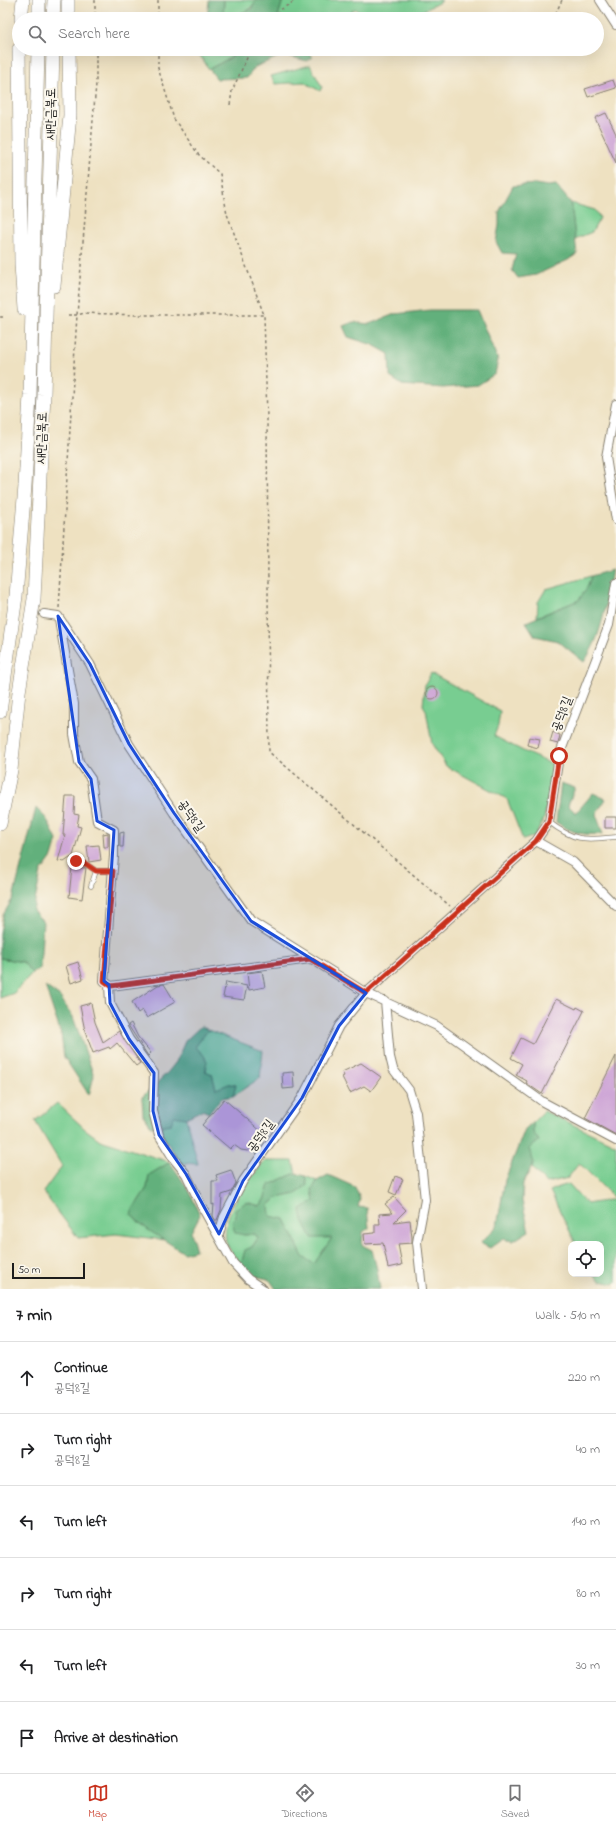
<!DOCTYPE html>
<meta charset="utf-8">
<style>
:root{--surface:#fff;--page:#f6f6f6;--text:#202124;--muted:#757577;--line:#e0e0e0;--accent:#c8321e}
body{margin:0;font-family:"Indie Flower","Poor Story",sans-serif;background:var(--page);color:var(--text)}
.controls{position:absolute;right:12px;bottom:12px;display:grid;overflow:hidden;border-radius:8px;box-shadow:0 4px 16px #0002}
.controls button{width:36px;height:36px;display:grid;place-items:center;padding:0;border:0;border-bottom:1px solid var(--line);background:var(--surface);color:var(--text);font:20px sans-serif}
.scale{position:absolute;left:12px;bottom:10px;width:73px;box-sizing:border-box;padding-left:4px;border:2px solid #1c1c1c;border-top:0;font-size:11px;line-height:14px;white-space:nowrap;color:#1c1c1c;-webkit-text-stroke:3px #fbf7ec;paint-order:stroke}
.stop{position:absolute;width:12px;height:12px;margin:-9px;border:3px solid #c8321e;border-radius:50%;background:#fff}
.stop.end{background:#c8321e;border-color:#fff;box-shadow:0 1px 4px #0008}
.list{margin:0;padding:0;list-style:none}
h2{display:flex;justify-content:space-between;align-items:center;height:52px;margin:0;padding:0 16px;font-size:17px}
h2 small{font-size:13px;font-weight:400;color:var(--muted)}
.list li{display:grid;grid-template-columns:26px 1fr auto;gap:12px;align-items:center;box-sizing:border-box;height:72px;padding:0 16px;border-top:1px solid var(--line)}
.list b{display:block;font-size:15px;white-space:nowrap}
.list p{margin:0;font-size:13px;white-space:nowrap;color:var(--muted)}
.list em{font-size:13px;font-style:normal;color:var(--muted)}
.icon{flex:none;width:22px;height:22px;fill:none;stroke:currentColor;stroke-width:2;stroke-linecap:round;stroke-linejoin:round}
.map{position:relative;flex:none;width:616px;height:1289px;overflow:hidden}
.search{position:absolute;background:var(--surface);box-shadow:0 4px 16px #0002;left:12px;right:12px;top:12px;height:44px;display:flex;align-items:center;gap:10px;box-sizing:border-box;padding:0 14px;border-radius:22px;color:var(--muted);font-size:15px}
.sheet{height:484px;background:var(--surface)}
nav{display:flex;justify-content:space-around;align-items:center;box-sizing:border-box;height:56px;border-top:1px solid var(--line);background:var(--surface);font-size:11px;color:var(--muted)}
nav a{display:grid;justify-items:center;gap:2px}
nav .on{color:var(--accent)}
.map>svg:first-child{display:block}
.green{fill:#78cd91;stroke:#4a7456}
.forest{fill:#62b07b;stroke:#3f664c}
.building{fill:#cfa7d7}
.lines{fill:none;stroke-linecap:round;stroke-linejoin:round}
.service-casing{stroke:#857e6e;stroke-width:5.5}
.minor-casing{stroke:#857e6e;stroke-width:10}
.trunk-casing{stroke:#857e6e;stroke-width:14}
.path{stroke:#857e6e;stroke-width:1.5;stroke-dasharray:3 3;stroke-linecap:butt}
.service{stroke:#fff;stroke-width:4}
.minor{stroke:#fff;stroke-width:8}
.trunk{stroke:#fff;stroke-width:13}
.route{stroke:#c8321e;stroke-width:5}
.marked{fill:#1d4ed8;fill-opacity:0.2;stroke:#1d4ed8;stroke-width:3;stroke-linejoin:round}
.labels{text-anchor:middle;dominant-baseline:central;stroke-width:4;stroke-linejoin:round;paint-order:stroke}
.street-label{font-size:13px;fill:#1c1c1c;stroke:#fbf7ec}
</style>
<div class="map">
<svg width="616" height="1289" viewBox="0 0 616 1289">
<rect width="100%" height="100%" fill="#fbf7ec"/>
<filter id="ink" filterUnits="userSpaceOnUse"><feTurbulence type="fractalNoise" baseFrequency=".025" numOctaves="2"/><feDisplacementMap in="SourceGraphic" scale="8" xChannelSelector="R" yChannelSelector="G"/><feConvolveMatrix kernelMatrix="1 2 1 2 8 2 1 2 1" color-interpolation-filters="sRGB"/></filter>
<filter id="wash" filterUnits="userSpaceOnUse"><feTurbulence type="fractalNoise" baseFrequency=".012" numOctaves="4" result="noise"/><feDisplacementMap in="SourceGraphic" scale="16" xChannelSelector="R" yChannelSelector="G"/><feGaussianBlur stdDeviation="0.9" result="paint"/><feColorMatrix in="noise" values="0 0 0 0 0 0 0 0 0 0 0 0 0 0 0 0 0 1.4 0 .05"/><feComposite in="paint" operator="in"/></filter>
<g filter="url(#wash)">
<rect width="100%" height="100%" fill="#eee1c1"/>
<path class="green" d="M 224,0 L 256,0 L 256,1 C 249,12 236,19 223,19 Z
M 283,0 L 441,0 L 442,1 L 406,19 L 371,19 L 355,9 L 338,19 L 277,19 Z
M 202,49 L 232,53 L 232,57 L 209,69 L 199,54 Z
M 310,65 L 322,87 L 320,91 L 304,82 L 275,84 L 271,76 Z
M 571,203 L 595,210 L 600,218 L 592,232 L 575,239 Z
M 591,576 L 588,586 L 579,600 L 537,617 L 538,602 L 546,589 Z
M 431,673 L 500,711 L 498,726 L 494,736 L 531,755 L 554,765 L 544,819 L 535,836 L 523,840 L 507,799 L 446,766 L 432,744 L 426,710 L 423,705 L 425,685 Z
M 0,958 L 23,962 L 32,973 L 14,993 L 0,998 Z
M 208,1030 L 263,1051 L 260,1078 L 233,1096 L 236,1085 L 229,1084 L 216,1090 L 212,1074 L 205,1071 L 195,1047 Z
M 57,1103 L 85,1129 L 100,1140 L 170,1162 L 149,1175 L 147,1188 L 133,1209 L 131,1215 L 147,1229 L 165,1240 L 116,1234 L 78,1238 L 43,1192 L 62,1166 L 35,1121 Z
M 544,1111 L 616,1145 L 616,1282 L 614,1284 L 601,1281 L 593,1274 L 601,1274 L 601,1244 L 576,1244 L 550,1191 L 559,1187 L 569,1184 L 587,1204 L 615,1199 L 579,1163 L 568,1178 L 546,1183 L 532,1168 L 534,1163 L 528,1149 L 539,1141 L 533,1132 L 533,1122 Z
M 174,1115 L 186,1118 L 198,1164 L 181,1163 L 164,1138 L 160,1126 L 164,1126 Z
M 265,1161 L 293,1161 L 296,1173 L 269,1185 L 264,1200 L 260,1206 L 246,1202 L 244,1235 L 255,1234 L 258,1238 L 252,1247 L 245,1251 L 241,1265 C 236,1258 228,1249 226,1241 C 220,1215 249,1179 265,1161 Z
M 305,1176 L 317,1181 L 312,1190 L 332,1238 L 314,1264 L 303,1258 L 285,1219 L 270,1217 L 269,1205 L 277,1198 L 296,1194 L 307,1185 Z"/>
<path class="forest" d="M 209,0 L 224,0 L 223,19 L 207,19 Z
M 256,0 L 283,0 L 277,19 L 226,19 L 251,9 Z
M 211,49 L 305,49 L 313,57 L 307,61 L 283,55 L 255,67 L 247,78 L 217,79 L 209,69 L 232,57 L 232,53 L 218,52 Z
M 535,184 L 548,186 L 556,185 L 571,203 L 577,254 L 568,260 L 536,275 L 518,278 L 512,270 L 516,254 L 502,253 L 496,242 L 499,225 L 499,212 L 513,186 Z
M 430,310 L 477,310 L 498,360 L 495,374 L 478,385 L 443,388 L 402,385 L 390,377 L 389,354 L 373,345 L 348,337 L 343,326 L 353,322 L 369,324 L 395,314 Z
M 612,570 C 606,602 603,635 584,662 L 558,641 L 535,636 L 526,622 L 579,600 L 588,586 L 591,576 Z
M 561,783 L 575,788 L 568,805 L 576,813 L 593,793 L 606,799 L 596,814 L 603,834 C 582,835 574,834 556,822 Z
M 36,808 L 46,818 L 57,840 L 52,857 L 41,872 L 33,911 L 43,921 L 40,969 L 32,973 L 23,962 L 0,958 L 0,934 L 3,915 L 13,898 Z
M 45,986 L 60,997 L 73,1017 L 94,1076 L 89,1095 L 64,1057 L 61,1034 Z
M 201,1026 L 208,1030 L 195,1047 L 203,1054 L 207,1061 L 205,1071 L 212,1074 L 216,1089 L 229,1084 L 236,1085 L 233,1096 L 222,1098 L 209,1113 L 202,1110 L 186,1118 L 174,1116 L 171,1124 L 152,1127 L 143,1115 L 142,1097 L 168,1072 L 176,1062 L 185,1041 Z
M 533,1122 L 533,1132 L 539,1141 L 529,1149 L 534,1163 L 523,1183 L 522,1201 L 529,1231 L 513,1241 L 502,1239 L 490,1248 L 480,1243 L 497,1226 L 505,1180 L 525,1129 Z
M 170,1162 L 190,1192 L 200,1215 L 191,1232 L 196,1250 L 184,1253 L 147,1229 L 131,1215 L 133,1209 L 147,1188 L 149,1175 Z
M 296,1173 L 305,1176 L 307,1185 L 296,1194 L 277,1198 L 269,1205 L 270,1216 L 285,1219 L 303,1257 L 314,1264 L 332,1238 L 312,1238 L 303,1220 L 301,1209 L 314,1201 L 312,1190 L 317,1181 L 328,1175 L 355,1187 L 360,1199 L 358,1207 L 367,1208 L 369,1228 L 363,1232 L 362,1245 L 372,1250 L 377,1269 L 380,1289 L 276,1289 L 269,1279 L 247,1275 L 241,1265 L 245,1250 L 252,1247 L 258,1238 L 255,1234 L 244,1235 L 235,1233 L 232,1222 L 236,1217 L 235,1210 L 246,1202 L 260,1206 L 264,1200 L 269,1185 Z"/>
<g id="blocks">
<path class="building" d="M 613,80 L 616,88 L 588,97 L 585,89 Z
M 606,113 L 616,134 L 616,163 L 595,118 Z
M426 693a6 6 0 1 1 12 0a6 6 0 1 1-12 0Z
M 553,732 L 560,735 L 558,744 L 550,742 Z
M 529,737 L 540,739 L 538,748 L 527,745 Z
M 66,796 L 75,796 L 74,814 L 79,815 L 77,826 L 81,827 L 73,856 L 64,862 L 58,861 L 65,835 L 63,835 Z
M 605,817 L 616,817 L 616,828 L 605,828 Z
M 124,832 L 123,847 L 120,847 L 120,833 Z
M 108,833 L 108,847 L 104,847 L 103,834 Z
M 99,845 L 101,860 L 89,862 L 87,846 Z
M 72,867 L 86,868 L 82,899 L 69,897 Z
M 78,962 L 83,979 L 71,983 L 66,966 Z
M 262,971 L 265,987 L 249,990 L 247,973 Z
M 226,982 L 247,986 L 244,1000 L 223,997 Z
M 164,984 L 175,1002 L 147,1018 L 142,1010 L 138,1013 L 132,1002 L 158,985 Z
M 556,999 L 576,1009 L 577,1007 L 584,1011 L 542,1094 L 526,1083 L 527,1081 L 516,1075 L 522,1064 L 511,1058 L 521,1038 L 533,1044 Z
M 91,1003 L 95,1022 L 103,1042 L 119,1031 L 140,1063 L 136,1066 L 117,1043 L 110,1049 L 109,1047 L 93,1053 L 85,1031 L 80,1006 Z
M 131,1023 L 138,1037 L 151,1053 L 148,1056 L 128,1025 Z
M 616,1056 L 616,1135 L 585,1118 Z
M 361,1063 L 381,1077 L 371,1091 L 364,1086 L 350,1093 L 342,1077 L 344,1076 L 342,1072 Z
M 293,1072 L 294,1088 L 283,1089 L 282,1073 Z
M 224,1099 L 263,1133 L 248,1151 L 241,1150 L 234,1145 L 230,1149 L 202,1125 Z
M 231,1170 L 236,1183 L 231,1192 L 222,1195 L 221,1210 L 217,1220 L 215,1220 L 213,1216 L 214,1204 L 212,1205 L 212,1181 L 218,1181 L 216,1175 Z
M 395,1176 L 403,1179 L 396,1195 L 389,1192 Z
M 394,1197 L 406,1210 L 394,1222 L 410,1220 L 412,1238 L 412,1243 L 398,1244 L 402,1265 L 388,1268 L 383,1243 L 365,1244 L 364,1234 L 375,1233 L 375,1224 L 380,1224 L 379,1214 L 393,1213 L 385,1204 Z"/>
</g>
</g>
<g filter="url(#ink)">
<use href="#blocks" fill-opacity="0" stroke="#857e6e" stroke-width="1"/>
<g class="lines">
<defs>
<path id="service" d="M 549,822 C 575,842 585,840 616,837
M 75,861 L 86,864 L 96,871
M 91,886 L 96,871 L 113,871"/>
<path id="minor" d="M 600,0 L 616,25
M 616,404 L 606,457 L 616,520
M 44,614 L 58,616 L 90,664 L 129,744 L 174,813 L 251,921 L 366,993 L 437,1026 L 543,1102 L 616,1141
M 59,619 L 74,704 L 74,734 L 79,762 L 91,779 L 97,821 L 114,830 L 114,856 L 104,981 L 111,986 L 310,959
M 536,841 L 573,862 L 616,906
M 109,985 L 110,1003 L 129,1039 L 154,1073 L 153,1111 L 159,1135 L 173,1158 L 186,1174 L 201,1205 L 233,1263 L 248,1279 L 263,1289
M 385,1001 L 390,1057 L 393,1069 L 409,1090 L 416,1113 L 425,1200 L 417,1242 L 422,1289
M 219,1234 L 224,1217 L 243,1181 L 302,1098 L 339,1026 L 366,993 L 536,841 L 549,822 L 559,756 L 609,625 L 616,583"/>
<path id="trunk" d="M 68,0 L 68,19
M 21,19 L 23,0
M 39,19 L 39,0
M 53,19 L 54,0
M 19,49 L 21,264 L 24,309
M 54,286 L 70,115 L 69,49
M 0,712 L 16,596 L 25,486 L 30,395 L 38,49
M 0,824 L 11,770 L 19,692 L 34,599 L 44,395 L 53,49"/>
</defs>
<use href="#service" class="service-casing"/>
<use href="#minor" class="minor-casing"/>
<use href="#trunk" class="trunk-casing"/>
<path class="path" d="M 95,0 L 95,19
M 158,0 L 158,19
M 273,19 L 280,10 L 296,0
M 553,19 L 562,0
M 158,49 L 158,68 L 174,119 L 198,154 L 220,174 L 227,214 L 264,315 L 267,417 L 269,752 L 450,906
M 230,105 L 232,91 L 251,49
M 68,315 L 77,315 L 85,313 L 135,315 L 264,315
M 0,317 L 5,317
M 59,608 L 77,315 L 96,84 L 96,49"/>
<use href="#service" class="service"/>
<use href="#minor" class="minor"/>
<use href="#trunk" class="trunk"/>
</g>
</g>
<g class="lines" filter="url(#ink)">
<path class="route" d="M 76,861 L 86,864 L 96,871 L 113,871 L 104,981 L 111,986 L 310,959 L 366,993 L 536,841 L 549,822 L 559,756"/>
</g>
<path class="marked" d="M 58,616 L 90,664 L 129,744 L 174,813 L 251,921 L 366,993 L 339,1026 L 302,1098 L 243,1181 L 219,1234 L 186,1174 L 159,1135 L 153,1111 L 154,1073 L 129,1039 L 110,1003 L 109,985 L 104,981 L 114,830 L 97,821 L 91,779 L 79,762 Z"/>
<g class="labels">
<g class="street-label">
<text transform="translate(51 114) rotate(-89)">새만금북로</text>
<text transform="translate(42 438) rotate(-88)">새만금북로</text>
<text transform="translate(562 714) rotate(-69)">공덕8길</text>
<text transform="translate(191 816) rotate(55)">공덕8길</text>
<text transform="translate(261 1136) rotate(-54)">공덕8길</text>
</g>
</g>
</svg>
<div class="controls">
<button><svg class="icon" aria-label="locate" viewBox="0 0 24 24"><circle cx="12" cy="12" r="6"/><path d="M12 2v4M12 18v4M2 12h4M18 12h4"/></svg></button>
</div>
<div class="scale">50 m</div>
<div class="stop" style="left:559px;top:756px"></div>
<div class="stop end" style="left:76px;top:861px"></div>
<div class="search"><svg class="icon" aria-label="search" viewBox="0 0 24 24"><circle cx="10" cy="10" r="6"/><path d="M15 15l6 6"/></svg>Search here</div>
</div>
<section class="sheet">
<h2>7 min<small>Walk · 510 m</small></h2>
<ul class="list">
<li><svg class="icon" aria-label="ahead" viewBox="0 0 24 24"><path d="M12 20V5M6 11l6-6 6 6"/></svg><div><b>Continue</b><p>공덕8길</p></div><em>220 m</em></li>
<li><svg class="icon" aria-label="right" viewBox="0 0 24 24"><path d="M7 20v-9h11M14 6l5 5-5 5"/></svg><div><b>Turn right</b><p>공덕8길</p></div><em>40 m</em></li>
<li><svg class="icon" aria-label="left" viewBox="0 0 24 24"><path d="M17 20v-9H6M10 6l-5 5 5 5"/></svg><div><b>Turn left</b></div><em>140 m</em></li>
<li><svg class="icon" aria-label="right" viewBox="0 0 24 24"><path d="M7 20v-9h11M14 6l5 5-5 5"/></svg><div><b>Turn right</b></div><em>80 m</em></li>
<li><svg class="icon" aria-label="left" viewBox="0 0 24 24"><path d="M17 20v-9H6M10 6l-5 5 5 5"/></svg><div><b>Turn left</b></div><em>30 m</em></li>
<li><svg class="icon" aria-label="arrive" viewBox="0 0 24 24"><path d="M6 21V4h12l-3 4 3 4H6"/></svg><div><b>Arrive at destination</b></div></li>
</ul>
</section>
<nav>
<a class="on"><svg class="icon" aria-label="map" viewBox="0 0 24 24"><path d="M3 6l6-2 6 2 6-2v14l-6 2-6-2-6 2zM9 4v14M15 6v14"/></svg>Map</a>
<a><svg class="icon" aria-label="directions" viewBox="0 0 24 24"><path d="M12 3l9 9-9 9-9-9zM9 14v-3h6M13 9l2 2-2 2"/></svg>Directions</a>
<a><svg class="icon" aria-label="saved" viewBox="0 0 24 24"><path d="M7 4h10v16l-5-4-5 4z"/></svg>Saved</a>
</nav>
